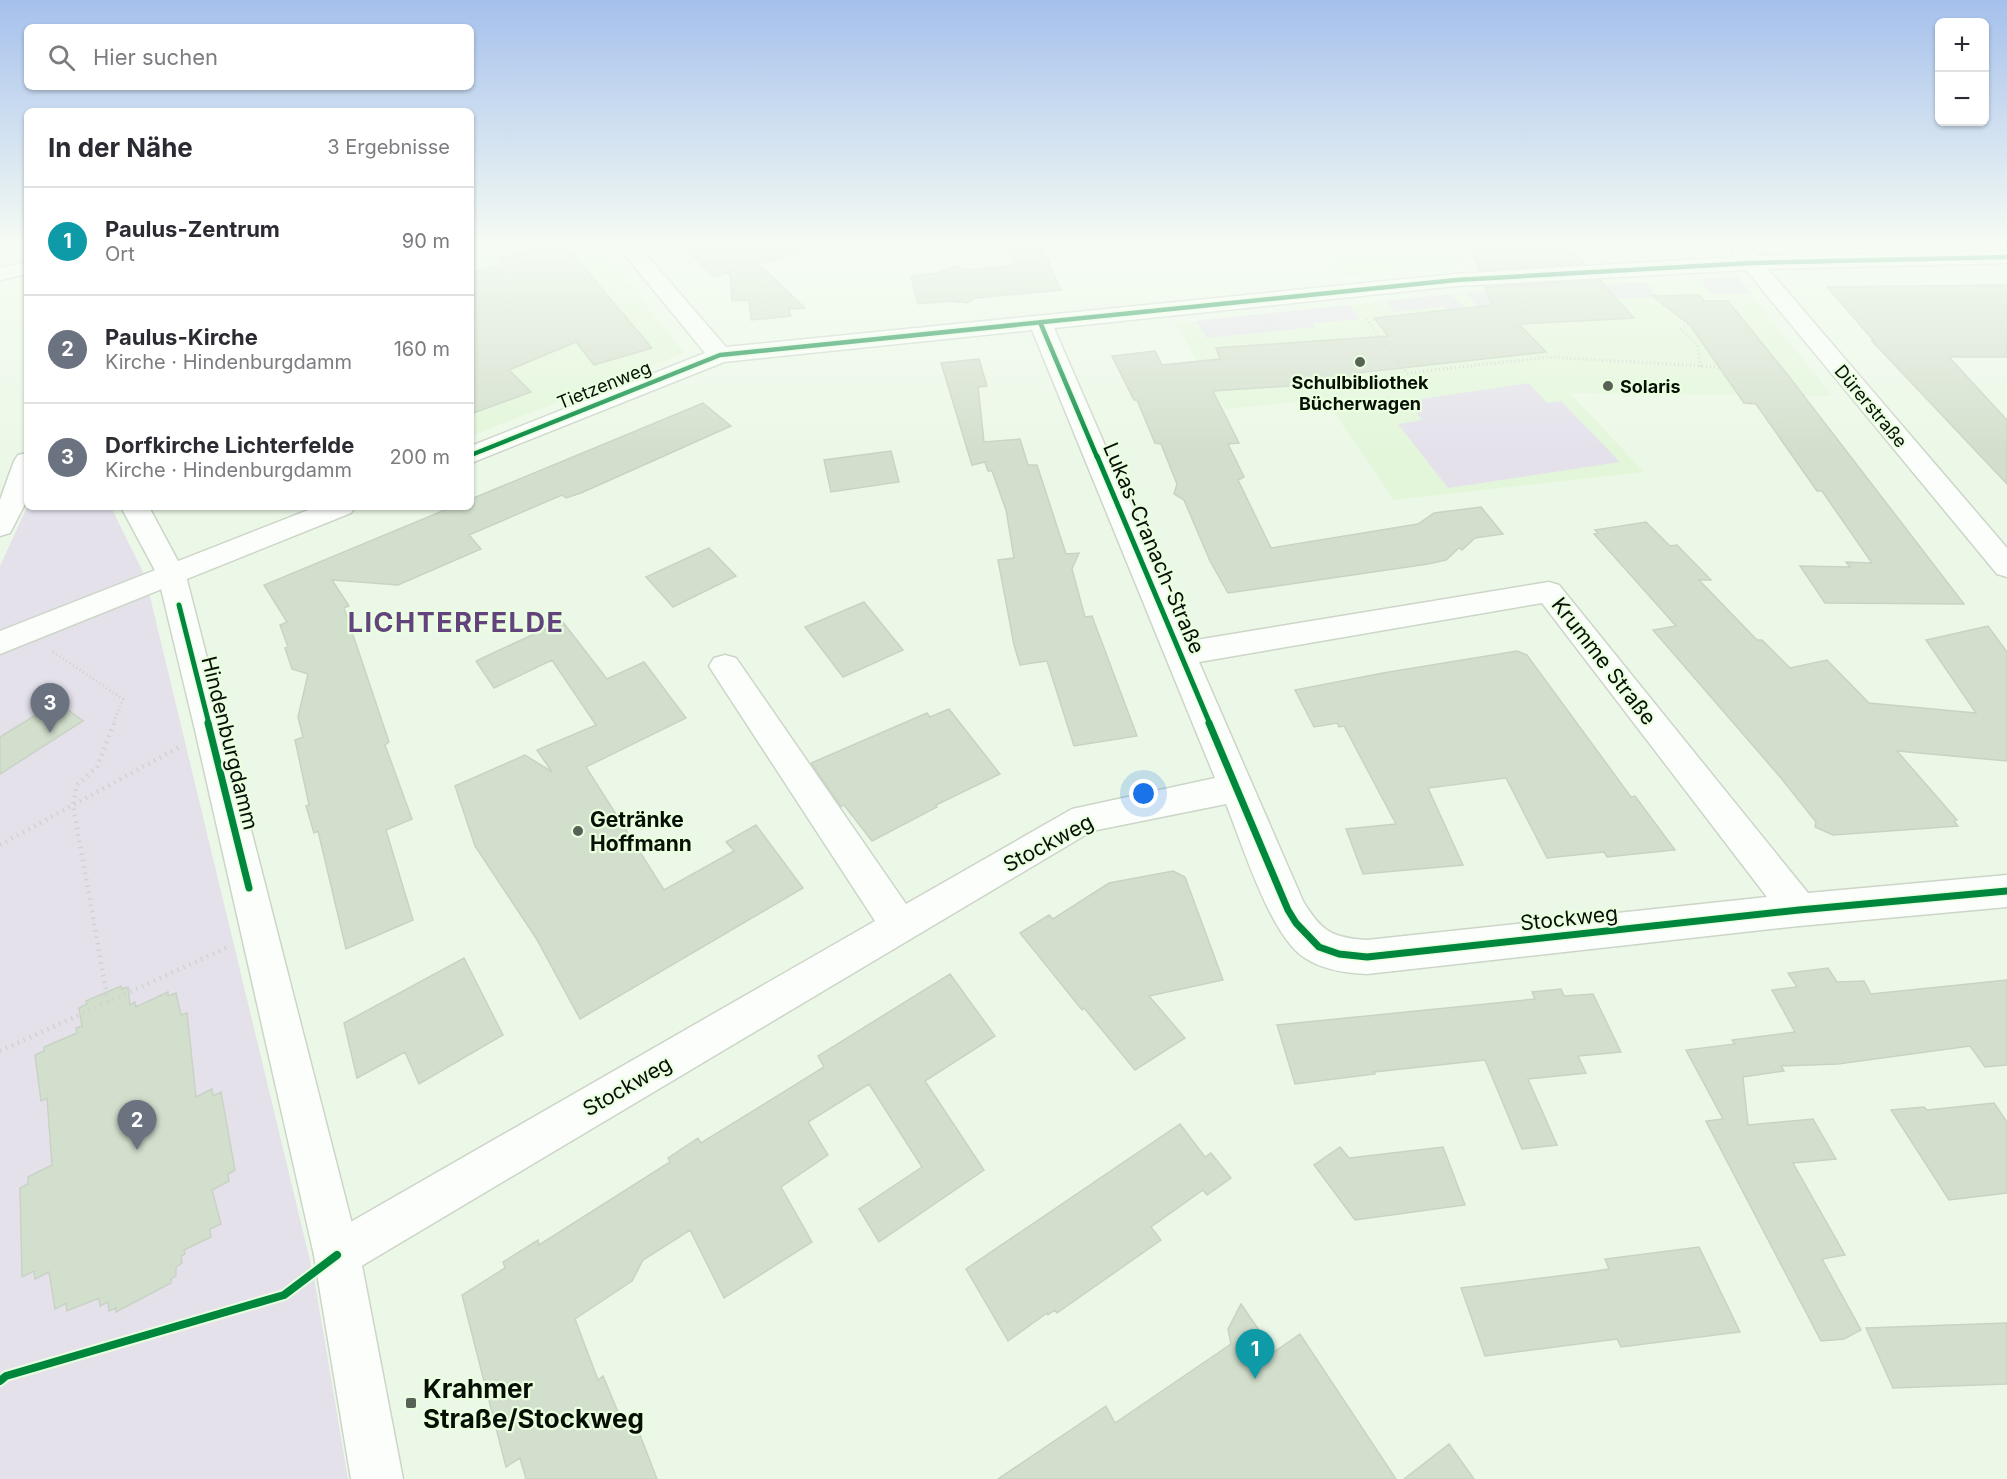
<!DOCTYPE html>
<html lang="de">
<meta charset="utf-8">
<style>
:root{--surface:#fff;--page:#f7f7f7;--text:#2b2b33;--muted:#7c7c81;--line:#e1e1e2;--accent:#586155}
body{margin:0;font-family:Inter,sans-serif;background:var(--page);color:var(--text)}
.controls{position:absolute;right:18px;top:18px;display:grid;overflow:hidden;border-radius:9px;box-shadow:0 2px 4px #0004}
.controls button{width:54px;height:54px;display:grid;place-items:center;padding:0;border:0;border-bottom:2px solid var(--line);background:var(--surface);color:var(--text);font:30px sans-serif}
.you{position:absolute;left:1144px;top:794px;width:21px;height:21px;margin:-15px;border:4px solid #fff;border-radius:50%;background:#1a73e8;box-shadow:0 0 0 9px #1a73e833}
.badge{display:grid;place-items:center;width:39px;height:39px;border-radius:50%;background:var(--accent);color:#fff;font-size:20px;font-weight:700}
.pin{position:absolute;translate:-50% -50px;filter:drop-shadow(0 2px 3px #0008)}
.pin::after{content:'';position:absolute;top:32px;width:21px;height:18px;background:inherit;clip-path:polygon(0 0,100% 0,50% 100%)}
.list{margin:0;padding:0;list-style:none}
h2{display:flex;justify-content:space-between;align-items:center;height:78px;margin:0;padding:0 24px;font-size:26px}
h2 small{font-size:20px;font-weight:400;color:var(--muted)}
.list li{display:grid;grid-template-columns:39px 1fr auto;gap:18px;align-items:center;box-sizing:border-box;height:108px;padding:0 24px;border-top:2px solid var(--line)}
.list b{display:block;font-size:22px;white-space:nowrap}
.list p{margin:0;font-size:20px;white-space:nowrap;color:var(--muted)}
.list em{font-size:20px;font-style:normal;color:var(--muted)}
.icon{flex:none;width:33px;height:33px;fill:none;stroke:currentColor;stroke-width:2;stroke-linecap:round;stroke-linejoin:round}
.map{position:relative;flex:none;width:2007px;height:1479px;overflow:hidden}
.search{position:absolute;background:var(--surface);box-shadow:0 2px 4px #0004;left:24px;top:24px;width:450px;height:66px;display:flex;align-items:center;gap:15px;box-sizing:border-box;padding:0 21px;border-radius:9px;color:var(--muted);font-size:22px}
.panel{position:absolute;background:var(--surface);box-shadow:0 2px 4px #0004;left:24px;top:108px;width:450px;height:402px;border-radius:9px}
.map>svg:first-child{display:block}
.built{fill:#e3f6da}
.green{fill:#e4e1eb}
.building{fill:#d3dfcd;stroke:#c9d3c5;stroke-width:1.5}
.lines{fill:none;stroke-linecap:round;stroke-linejoin:round}
.minor-casing{stroke:#ccd5c8;stroke-width:3}
.major-casing{stroke:#ccd5c8;stroke-width:3}
.path-far1{stroke:#d0d3cf;stroke-width:3;stroke-dasharray:1 3;stroke-linecap:butt}
.path{stroke:#d0d3cf;stroke-width:4.5;stroke-dasharray:1.5 5;stroke-linecap:butt}
.minor{fill:#fcfefb;fill-rule:evenodd}
.major{fill:#fcfefb;fill-rule:evenodd}
.cycleway-far3-casing{stroke:#e9ffe0;stroke-width:8}
.cycleway-far2-casing{stroke:#e9ffe0;stroke-width:8}
.cycleway-far1-casing{stroke:#e9ffe0;stroke-width:10}
.cycleway-casing{stroke:#e9ffe0;stroke-width:12}
.cycleway-far3{stroke:#00873e;stroke-width:4.5}
.cycleway-far2{stroke:#00873e;stroke-width:5}
.cycleway-far1{stroke:#00873e;stroke-width:7}
.cycleway{stroke:#00873e;stroke-width:8}
.poi-dot{fill:#586155;stroke:#e9ffe0;stroke-width:2}
.labels{text-anchor:middle;dominant-baseline:central;stroke-width:4.5;stroke-linejoin:round;paint-order:stroke}
.far-poi-label{font-size:18px;font-weight:bold;fill:#080f06;stroke:#e9ffe0}
.far-street-label{font-size:18px;fill:#080f06;stroke:#e9ffe0}
.street-label{font-size:21px;fill:#080f06;stroke:#e9ffe0}
.poi-label{font-size:21px;font-weight:bold;fill:#080f06;stroke:#e9ffe0;text-anchor:start}
.near-poi-label{font-size:26px;font-weight:bold;fill:#080f06;stroke:#e9ffe0;text-anchor:start}
.district-label{font-size:27px;font-weight:bold;letter-spacing:1.5px;fill:#63437e;stroke:#e9ffe0}
</style>
<div class="map">
<svg width="2007" height="1479" viewBox="0 0 2007 1479">
<rect width="100%" height="100%" fill="#ecf8e7"/>
<path class="built" d="M 471,244 L 598,244 L 684,353 L 471,436 Z
M 1316,244 L 1452,244 L 1471,264 L 1343,276 Z
M 1738,277 L 1832,396 L 1570,393 L 1644,472 L 1394,500 L 1325,399 L 1225,409 L 1175,323 L 1472,292 Z"/>
<path class="green" d="M 1738,277 L 1751,294 L 1710,293 L 1699,279 Z
M 1645,282 L 1656,295 L 1653,295 L 1654,297 L 1492,304 L 1492,306 L 1479,307 L 1466,293 Z
M 1451,294 L 1464,308 L 1448,310 L 1444,306 L 1395,312 L 1386,301 Z
M 1349,305 L 1360,319 L 1313,323 L 1315,327 L 1207,338 L 1196,321 Z
M 1529,383 L 1547,403 L 1561,401 L 1620,462 L 1448,488 L 1398,424 L 1422,420 L 1407,401 Z
M 27,507 L 111,507 L 145,576 L 314,1277 L 348,1479 L 0,1479 L 0,566 Z"/>
<path class="building" d="M 522,244 L 564,244 L 652,348 L 594,365 L 576,342 L 509,370 L 531,392 L 471,414 L 471,273 L 503,265 L 499,259 L 528,252 Z
M 682,244 L 797,244 L 798,252 L 759,264 L 805,308 L 789,309 L 791,316 L 751,320 L 749,300 L 732,301 L 730,272 L 713,277 Z
M 1469,244 L 1567,244 L 1585,264 L 1479,270 Z
M 1041,245 L 1061,290 L 975,298 L 967,303 L 951,301 L 918,304 L 911,276 L 937,273 L 954,266 L 970,270 L 1016,265 L 1009,248 Z
M 1600,280 L 1634,318 L 1519,324 L 1546,352 L 1356,373 L 1361,381 L 1213,391 L 1239,443 L 1228,444 L 1244,477 L 1238,480 L 1271,548 L 1418,524 L 1434,513 L 1481,507 L 1503,534 L 1475,538 L 1462,550 L 1459,548 L 1446,560 L 1428,564 L 1228,593 L 1210,561 L 1184,500 L 1174,494 L 1177,484 L 1161,444 L 1155,443 L 1137,400 L 1134,400 L 1112,356 L 1155,351 L 1162,365 L 1220,359 L 1216,348 L 1388,336 L 1374,318 L 1492,305 L 1485,287 Z
M 2007,285 L 2007,357 L 1949,357 L 2007,420 L 2007,484 L 1872,341 L 1874,341 L 1827,287 Z
M 1700,295 L 1704,301 L 1728,301 L 1787,374 L 1964,604 L 1825,603 L 1800,566 L 1850,567 L 1846,562 L 1872,563 L 1822,491 L 1817,491 L 1756,404 L 1744,403 L 1690,325 L 1652,296 Z
M 979,359 L 987,386 L 978,387 L 984,442 L 1020,439 L 1028,465 L 1037,465 L 1066,554 L 1079,553 L 1072,569 L 1085,617 L 1092,616 L 1137,736 L 1074,746 L 1047,661 L 1020,665 L 1014,645 L 998,560 L 1014,558 L 1006,510 L 992,471 L 988,471 L 985,462 L 972,465 L 941,363 Z
M 703,403 L 731,426 L 581,493 L 566,498 L 562,495 L 469,535 L 481,549 L 398,585 L 332,580 L 349,606 L 344,608 L 389,742 L 385,745 L 412,819 L 386,830 L 413,920 L 346,949 L 318,831 L 314,833 L 306,806 L 309,805 L 295,740 L 303,737 L 298,717 L 308,674 L 292,669 L 285,648 L 288,647 L 280,625 L 287,622 L 264,585 L 452,507 L 471,507 L 471,499 Z
M 891,451 L 899,482 L 831,492 L 824,460 Z
M 1646,522 L 1670,546 L 1677,545 L 1711,580 L 1699,580 L 1757,640 L 1762,640 L 1790,668 L 1827,660 L 1869,703 L 1976,713 L 1926,640 L 1988,626 L 2007,652 L 2007,761 L 1897,751 L 1957,820 L 1954,821 L 1958,826 L 1833,835 L 1815,827 L 1816,822 L 1781,778 L 1653,630 L 1676,626 L 1594,534 L 1598,533 L 1595,530 Z
M 709,548 L 736,576 L 673,607 L 646,577 Z
M 864,602 L 903,650 L 843,677 L 805,627 Z
M 562,621 L 607,679 L 644,662 L 686,718 L 586,767 L 664,890 L 734,851 L 726,842 L 756,825 L 803,888 L 580,1019 L 536,938 L 475,846 L 455,786 L 525,755 L 552,772 L 537,750 L 596,725 L 552,660 L 494,688 L 476,661 Z
M 1517,651 L 1527,655 L 1631,797 L 1635,796 L 1675,850 L 1607,857 L 1604,852 L 1547,858 L 1506,778 L 1428,788 L 1463,865 L 1363,874 L 1346,829 L 1396,824 L 1344,726 L 1339,727 L 1337,723 L 1314,727 L 1295,690 L 1383,673 Z
M 57,702 L 83,721 L 0,774 L 0,737 Z
M 949,709 L 1000,774 L 936,805 L 937,807 L 872,841 L 844,805 L 841,807 L 811,763 L 927,713 L 930,717 Z
M 1173,871 L 1185,877 L 1223,980 L 1149,996 L 1185,1038 L 1135,1070 L 1084,1008 L 1082,1010 L 1020,933 L 1049,915 L 1053,919 L 1109,883 Z
M 464,958 L 503,1035 L 419,1084 L 405,1052 L 357,1078 L 344,1023 Z
M 1828,968 L 1837,982 L 1864,981 L 1871,994 L 2007,980 L 2007,1065 L 1985,1067 L 1970,1046 L 1838,1064 L 1781,1066 L 1784,1071 L 1743,1077 L 1748,1125 L 1813,1119 L 1836,1159 L 1793,1163 L 1845,1255 L 1822,1259 L 1861,1330 L 1844,1339 L 1821,1341 L 1706,1121 L 1723,1119 L 1686,1050 L 1735,1044 L 1732,1040 L 1795,1032 L 1772,990 L 1797,987 L 1788,973 Z
M 950,974 L 995,1036 L 925,1081 L 984,1170 L 879,1242 L 859,1209 L 922,1167 L 869,1084 L 808,1122 L 828,1155 L 781,1187 L 812,1242 L 724,1298 L 690,1230 L 643,1260 L 632,1281 L 575,1319 L 598,1380 L 603,1376 L 623,1424 L 633,1417 L 657,1479 L 526,1479 L 520,1458 L 506,1467 L 462,1295 L 505,1268 L 503,1262 L 538,1240 L 539,1245 L 670,1162 L 668,1158 L 698,1138 L 701,1143 L 824,1067 L 818,1056 Z
M 121,986 L 122,989 L 128,987 L 130,1005 L 135,1002 L 136,1007 L 168,992 L 168,996 L 176,993 L 181,1015 L 187,1013 L 196,1097 L 212,1089 L 213,1096 L 221,1092 L 235,1170 L 228,1174 L 229,1181 L 212,1190 L 221,1224 L 210,1229 L 211,1237 L 184,1250 L 185,1254 L 181,1256 L 182,1263 L 176,1267 L 176,1276 L 171,1279 L 171,1283 L 116,1312 L 116,1308 L 109,1311 L 108,1302 L 100,1306 L 99,1298 L 67,1311 L 66,1303 L 55,1309 L 49,1272 L 35,1279 L 34,1271 L 22,1277 L 20,1188 L 28,1184 L 28,1177 L 52,1165 L 47,1098 L 41,1101 L 35,1055 L 44,1051 L 44,1047 L 77,1033 L 76,1028 L 82,1026 L 79,1008 L 87,1004 L 86,1001 Z
M 1561,989 L 1564,996 L 1593,994 L 1621,1052 L 1578,1056 L 1586,1073 L 1528,1079 L 1557,1145 L 1522,1149 L 1485,1060 L 1374,1072 L 1375,1074 L 1295,1084 L 1277,1025 L 1535,999 L 1532,992 Z
M 1994,1103 L 2007,1122 L 2007,1193 L 1949,1200 L 1891,1110 L 1924,1107 L 1927,1110 Z
M 1180,1124 L 1205,1157 L 1211,1153 L 1231,1178 L 1207,1195 L 1203,1190 L 1151,1227 L 1161,1240 L 1057,1313 L 1055,1310 L 1048,1315 L 1047,1313 L 1008,1341 L 966,1269 Z
M 1340,1147 L 1349,1158 L 1443,1147 L 1465,1205 L 1355,1220 L 1314,1165 Z
M 1699,1247 L 1740,1332 L 1621,1347 L 1617,1339 L 1485,1356 L 1461,1288 L 1590,1272 L 1609,1269 L 1605,1259 Z
M 1241,1304 L 1274,1352 L 1300,1334 L 1396,1479 L 998,1479 L 1106,1406 L 1115,1423 L 1231,1344 L 1228,1329 Z
M 2007,1323 L 2007,1384 L 1893,1388 L 1866,1328 Z
M 1449,1444 L 1474,1479 L 1404,1479 Z"/>
<g class="lines">
<defs>
<path id="minor" d="M 616,244 L 637,244 L 726,347 L 1456,274 L 1735,257 L 1732,252 L 1735,248 C 1746,245 1750,248 1757,256 L 2007,251 L 2007,263 L 1768,269 L 2007,548 L 2007,577 L 1997,574 L 1746,270 L 1456,286 L 1054,328 L 1190,641 L 1549,582 L 1559,585 L 1808,893 L 2007,875 L 2007,907 L 1799,926 L 1367,974 C 1346,973 1323,970 1305,958 C 1270,936 1242,843 1226,804 L 1092,831 L 353,1271 L 337,1278 L 321,1271 L 314,1255 L 321,1239 L 875,921 L 714,674 L 709,666 L 714,658 L 725,655 L 736,658 L 906,904 L 1072,809 L 1215,778 L 1032,330 L 724,362 L 471,463 L 471,446 L 705,353 ZM 1542,603 L 1767,897 L 1367,940 C 1332,938 1321,931 1303,901 L 1199,662 Z
M 27,262 L 27,274 L 0,280 L 0,268 Z
M 316,507 L 355,507 L 351,513 L 0,654 L 0,631 Z"/>
<path id="major" d="M 27,453 L 27,500 L 10,533 L 0,536 L 0,500 L 14,461 L 18,455 Z
M 121,507 L 149,507 L 186,576 L 360,1255 L 403,1479 L 351,1479 L 314,1255 L 195,730 L 158,576 Z"/>
</defs>
<use href="#minor" class="minor-casing"/>
<use href="#major" class="major-casing"/>
<path class="path-far1" d="M 1366,319 L 1407,373 L 1549,357 L 1719,367
M 1688,324 L 1681,329 L 1697,345 L 1701,367
M 53,652 L 123,699 L 113,724"/>
<path class="path" d="M 0,845 L 181,746
M 108,1002 L 73,805 L 77,785 L 97,767 L 114,723
M 0,1051 L 226,948"/>
<use href="#minor" class="minor"/>
<use href="#major" class="major"/>
<defs>
<path id="cycleway-far3" d="M 1040,322 L 1097,457
M 471,455 L 720,355 L 1456,280 L 1750,263 L 2007,257"/>
<path id="cycleway-far2" d="M 1097,456 L 1210,724
M 179,605 L 209,724"/>
<path id="cycleway-far1" d="M 208,723 L 249,888
M 1209,723 L 1288,910 L 1296,923 L 1319,947 L 1339,954 L 1367,957 L 1799,910 L 2007,891"/>
<path id="cycleway" d="M 0,1381 L 6,1376 L 284,1295 L 337,1255"/>
</defs>
<use href="#cycleway-far3" class="cycleway-far3-casing"/>
<use href="#cycleway-far2" class="cycleway-far2-casing"/>
<use href="#cycleway-far1" class="cycleway-far1-casing"/>
<use href="#cycleway" class="cycleway-casing"/>
<use href="#cycleway-far3" class="cycleway-far3"/>
<use href="#cycleway-far2" class="cycleway-far2"/>
<use href="#cycleway-far1" class="cycleway-far1"/>
<use href="#cycleway" class="cycleway"/>
</g>
<linearGradient id="sky" x2="0" y2="1"><stop stop-color="#a5c0ec"/><stop offset="0.54" stop-color="#f6fcf4"/><stop offset="1" stop-color="#f6fcf4" stop-opacity="0"/></linearGradient>
<rect width="2007" height="451" fill="url(#sky)"/>
<g class="poi-dot">
<circle cx="1360" cy="362" r="6"/>
<circle cx="1608" cy="386" r="6"/>
<circle cx="578" cy="831" r="6"/>
<rect x="405" y="1397" width="12" height="12" rx="3"/>
</g>
<g class="labels">
<g class="far-poi-label">
<text x="1360" y="382">Schulbibliothek<tspan x="1360" dy="21">Bücherwagen</tspan></text>
<text x="1620" y="386" text-anchor="start">Solaris</text>
</g>
<g class="far-street-label">
<text transform="translate(604 385) rotate(-22)">Tietzenweg</text>
<text transform="translate(1871 406) rotate(50)">Dürerstraße</text>
</g>
<g class="street-label">
<text transform="translate(1154 548) rotate(67)">Lukas-Cranach-Straße</text>
<text transform="translate(1604 661) rotate(52)">Krumme Straße</text>
<text transform="translate(230 743) rotate(76)">Hindenburgdamm</text>
<text transform="translate(1048 843) rotate(-28)">Stockweg</text>
<text transform="translate(1569 918) rotate(-6)">Stockweg</text>
<text transform="translate(627 1086) rotate(-30)">Stockweg</text>
</g>
<g class="poi-label">
<text x="590" y="819">Getränke<tspan x="590" dy="24">Hoffmann</tspan></text>
</g>
<g class="near-poi-label">
<text x="423" y="1388">Krahmer<tspan x="423" dy="30">Straße/Stockweg</tspan></text>
</g>
<g class="district-label">
<text x="456" y="622">LICHTERFELDE</text>
</g>
</g>
</svg>
<div class="controls">
<button>+</button>
<button>−</button>
</div>
<div class="you"></div>
<div class="pin badge" style="left:1255px;top:1379px;background:#0f9aa8">1</div>
<div class="pin badge" style="left:137px;top:1150px;background:#6b7280">2</div>
<div class="pin badge" style="left:50px;top:733px;background:#6b7280">3</div>
<div class="search"><svg class="icon" aria-label="search" viewBox="0 0 24 24"><circle cx="10" cy="10" r="6"/><path d="M15 15l6 6"/></svg>Hier suchen</div>
<section class="panel">
<h2>In der Nähe<small>3 Ergebnisse</small></h2>
<ul class="list">
<li><span class="badge" style="background:#0f9aa8">1</span><div><b>Paulus-Zentrum</b><p>Ort</p></div><em>90 m</em></li>
<li><span class="badge" style="background:#6b7280">2</span><div><b>Paulus-Kirche</b><p>Kirche · Hindenburgdamm</p></div><em>160 m</em></li>
<li><span class="badge" style="background:#6b7280">3</span><div><b>Dorfkirche Lichterfelde</b><p>Kirche · Hindenburgdamm</p></div><em>200 m</em></li>
</ul>
</section>
</div>
